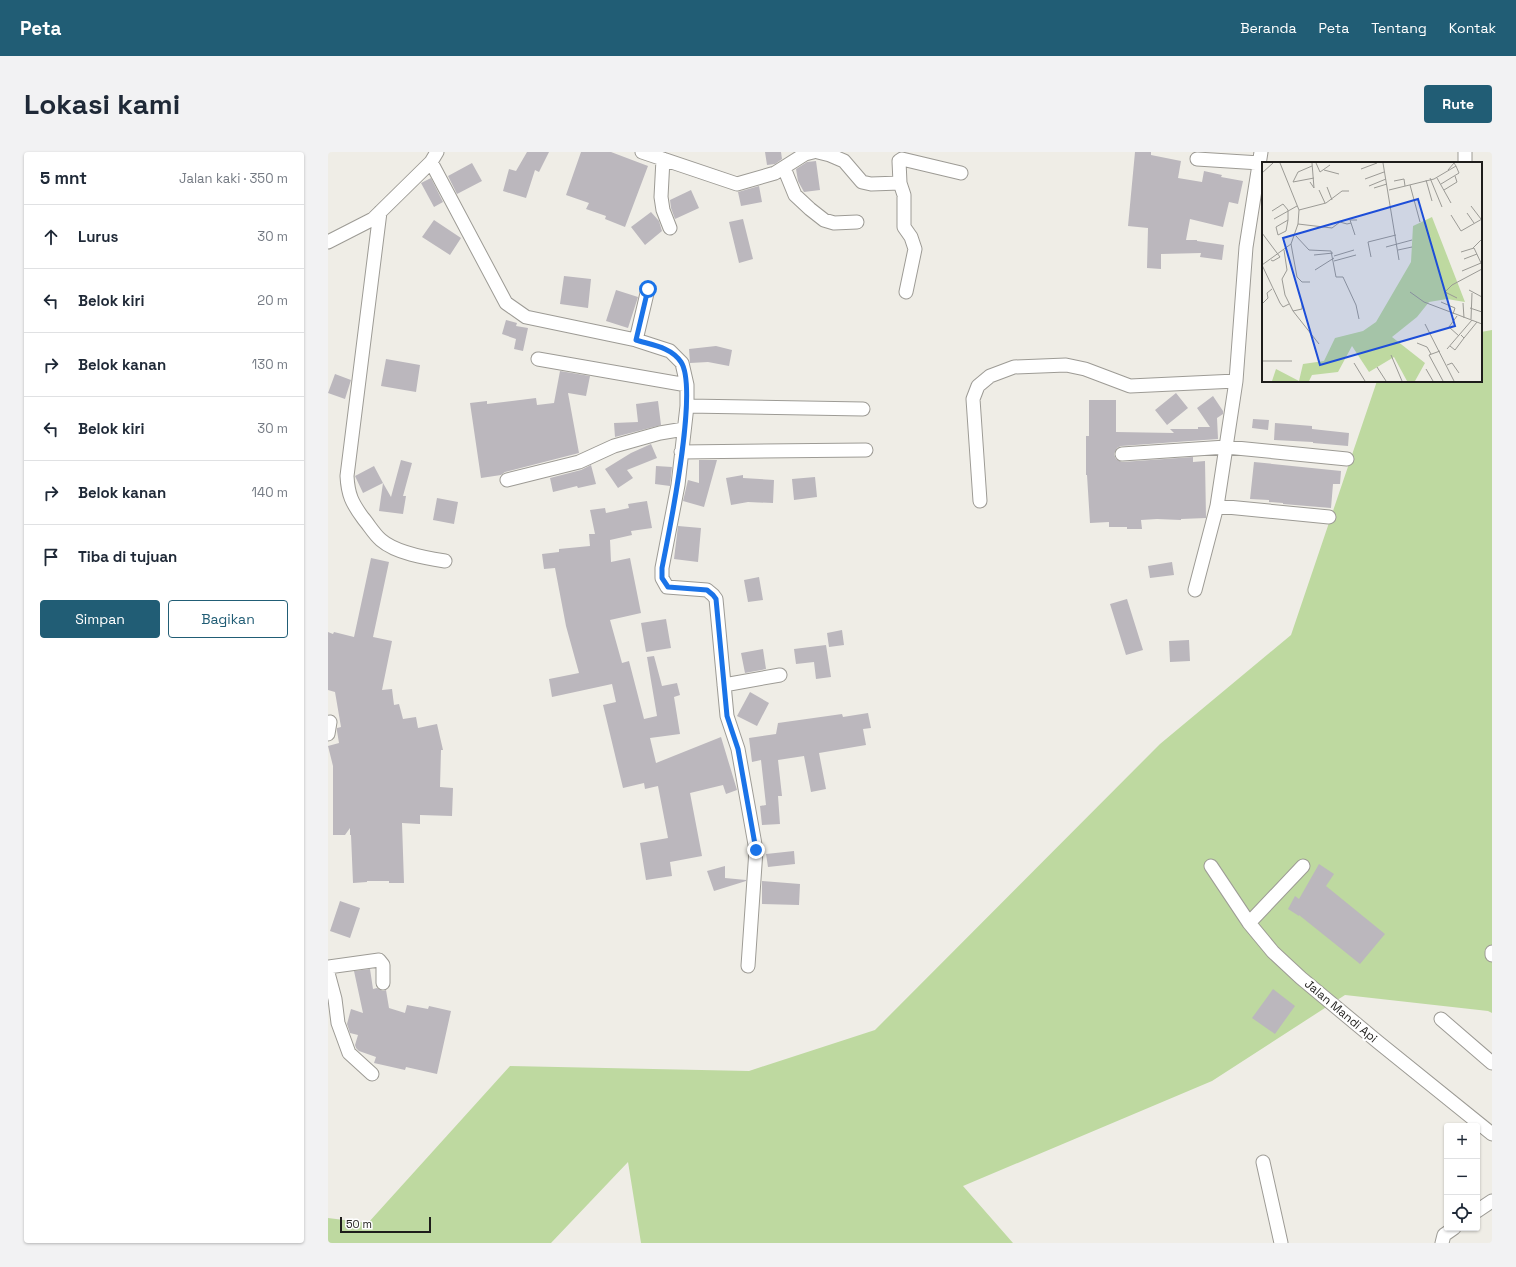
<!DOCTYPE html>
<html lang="id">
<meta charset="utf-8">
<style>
:root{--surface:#fff;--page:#f2f2f3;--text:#1f2937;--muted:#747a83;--line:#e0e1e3;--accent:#215d75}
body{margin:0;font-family:"Space Grotesk",sans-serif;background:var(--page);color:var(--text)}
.controls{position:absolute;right:12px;bottom:12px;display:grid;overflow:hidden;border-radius:4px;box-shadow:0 1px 3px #0004}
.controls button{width:36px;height:36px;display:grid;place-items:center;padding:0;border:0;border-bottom:1px solid var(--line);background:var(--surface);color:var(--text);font:20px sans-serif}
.scale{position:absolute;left:12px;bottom:10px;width:91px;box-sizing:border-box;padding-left:4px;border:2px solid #1e1d1b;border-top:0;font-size:11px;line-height:14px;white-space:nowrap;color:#1e1d1b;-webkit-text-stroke:3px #fff;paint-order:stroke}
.stop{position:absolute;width:12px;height:12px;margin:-9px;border:3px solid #1a73e8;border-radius:50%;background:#fff}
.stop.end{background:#1a73e8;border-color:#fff;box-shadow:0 1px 4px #0008}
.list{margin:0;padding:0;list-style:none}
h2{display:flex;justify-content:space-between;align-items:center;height:52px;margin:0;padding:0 16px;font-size:17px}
h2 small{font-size:13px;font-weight:400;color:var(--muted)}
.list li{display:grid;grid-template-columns:26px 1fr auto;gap:12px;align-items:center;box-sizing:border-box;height:64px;padding:0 16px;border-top:1px solid var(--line)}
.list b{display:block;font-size:15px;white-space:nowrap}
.list em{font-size:13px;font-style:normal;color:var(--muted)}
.actions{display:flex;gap:8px;padding:12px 16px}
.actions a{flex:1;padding:9px 0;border:1px solid var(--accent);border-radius:4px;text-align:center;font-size:14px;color:var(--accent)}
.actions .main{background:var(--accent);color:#fff}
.icon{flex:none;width:22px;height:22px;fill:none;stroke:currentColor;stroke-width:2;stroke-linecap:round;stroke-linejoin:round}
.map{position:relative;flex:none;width:1164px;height:1091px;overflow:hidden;border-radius:4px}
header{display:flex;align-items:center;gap:24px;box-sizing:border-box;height:56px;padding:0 20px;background:var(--accent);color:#fff}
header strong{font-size:19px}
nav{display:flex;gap:22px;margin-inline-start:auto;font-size:14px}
.intro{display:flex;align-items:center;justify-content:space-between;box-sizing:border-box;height:96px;padding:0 24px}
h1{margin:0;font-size:28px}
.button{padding:10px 18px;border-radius:4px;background:var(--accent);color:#fff;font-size:14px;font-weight:700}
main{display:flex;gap:24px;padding:0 24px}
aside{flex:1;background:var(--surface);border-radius:4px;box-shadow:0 1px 3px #0004}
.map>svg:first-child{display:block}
.green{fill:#bed9a0}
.building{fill:#bbb7bd}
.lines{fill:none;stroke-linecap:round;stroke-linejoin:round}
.minor-casing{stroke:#9d9b95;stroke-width:15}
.minor{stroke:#fff;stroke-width:13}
.route{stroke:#1a73e8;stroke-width:5}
.labels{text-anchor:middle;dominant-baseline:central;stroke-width:4;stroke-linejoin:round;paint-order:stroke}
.street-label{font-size:12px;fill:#1e1d1b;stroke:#fff}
.inset-road{fill:none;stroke:#9b9a95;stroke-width:1}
.view{fill:#1d4ed8;fill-opacity:0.15;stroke:#1d4ed8;stroke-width:2}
.inset-edge{fill:none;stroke:#1e1d1b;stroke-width:2}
</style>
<header>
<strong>Peta</strong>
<nav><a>Beranda</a><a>Peta</a><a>Tentang</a><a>Kontak</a></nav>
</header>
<div class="intro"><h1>Lokasi kami</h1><a class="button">Rute</a></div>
<main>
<aside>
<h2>5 mnt<small>Jalan kaki · 350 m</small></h2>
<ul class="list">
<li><svg class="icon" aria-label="ahead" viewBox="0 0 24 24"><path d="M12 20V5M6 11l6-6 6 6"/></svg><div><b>Lurus</b></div><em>30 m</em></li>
<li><svg class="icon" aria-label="left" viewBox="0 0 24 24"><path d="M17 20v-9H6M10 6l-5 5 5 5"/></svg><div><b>Belok kiri</b></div><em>20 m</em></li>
<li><svg class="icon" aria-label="right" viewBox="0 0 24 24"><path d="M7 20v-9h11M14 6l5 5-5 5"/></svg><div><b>Belok kanan</b></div><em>130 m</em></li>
<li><svg class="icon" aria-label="left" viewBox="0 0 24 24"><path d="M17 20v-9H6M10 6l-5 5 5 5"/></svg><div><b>Belok kiri</b></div><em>30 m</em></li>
<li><svg class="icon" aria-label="right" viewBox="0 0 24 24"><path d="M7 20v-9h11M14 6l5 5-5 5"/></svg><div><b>Belok kanan</b></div><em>140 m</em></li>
<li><svg class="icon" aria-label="arrive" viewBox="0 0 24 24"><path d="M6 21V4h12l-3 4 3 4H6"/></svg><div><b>Tiba di tujuan</b></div></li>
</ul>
<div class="actions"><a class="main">Simpan</a><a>Bagikan</a></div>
</aside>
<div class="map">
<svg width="1164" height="1091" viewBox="0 0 1164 1091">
<rect width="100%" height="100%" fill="#efede6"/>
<path class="green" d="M 1164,178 L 1164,861 L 1160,859 L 1017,843 L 884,929 L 635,1034 L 685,1091 L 313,1091 L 300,1010 L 223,1091 L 0,1091 L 0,1066 L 40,1071 L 182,914 L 421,919 L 547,878 L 832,592 L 963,483 L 1049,229 L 1153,229 L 1153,180 Z"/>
<path class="building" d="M 199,0 L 221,0 L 211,20 L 207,18 L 198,46 L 175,39 L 181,17 L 188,19 Z
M 253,0 L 283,0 L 320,14 L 297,75 L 277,67 L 278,64 L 258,57 L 261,51 L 238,43 Z
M 437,0 L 453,0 L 454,7 L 447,12 L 439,13 Z
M 807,0 L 823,0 L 823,3 L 853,9 L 850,26 L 874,30 L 876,19 L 894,23 L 893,25 L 915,29 L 910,52 L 901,50 L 895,75 L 862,67 L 858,88 L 869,88 L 869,89 L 896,93 L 894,108 L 872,105 L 873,101 L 833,102 L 833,117 L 819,116 L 820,76 L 800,74 Z
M 488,9 L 492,38 L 476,40 L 470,29 L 468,17 L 479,10 Z
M 144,11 L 154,29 L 129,42 L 120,24 Z
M 103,26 L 115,50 L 106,55 L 93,31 Z
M 431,34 L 434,50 L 413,54 L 410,40 Z
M 363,38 L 371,56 L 347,67 L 343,56 L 342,48 Z
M 323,60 L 331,69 L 334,79 L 317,93 L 303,75 Z
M 415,67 L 425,107 L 411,111 L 401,70 Z
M 106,68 L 133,86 L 122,103 L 94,85 Z
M 236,124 L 263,127 L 260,156 L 232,152 Z
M 288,138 L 310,145 L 300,176 L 278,169 Z
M 178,168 L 189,171 L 188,174 L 200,176 L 195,199 L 186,197 L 188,187 L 174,182 Z
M 388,194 L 404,198 L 401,214 L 380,210 L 362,211 L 361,197 Z
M 58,207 L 92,213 L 88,240 L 53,234 Z
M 232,219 L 262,224 L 258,244 L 240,241 L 251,301 L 177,320 L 173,323 L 153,326 L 142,251 L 159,249 L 159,252 L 208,246 L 209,253 L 226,251 Z
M 7,222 L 23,228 L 17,247 L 0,241 Z
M 848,241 L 860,256 L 839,273 L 827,258 Z
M 885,244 L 895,259 L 895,262 L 889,266 L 890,287 L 793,294 L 789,296 L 786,302 L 788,307 L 794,310 L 865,305 L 865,310 L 877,309 L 878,366 L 853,367 L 853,368 L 829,367 L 813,368 L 814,377 L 799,377 L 799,375 L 781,375 L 781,370 L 762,371 L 759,323 L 758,323 L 758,284 L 761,284 L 761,248 L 788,248 L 788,280 L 846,281 L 842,277 L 870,277 L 870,275 L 882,275 L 869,256 Z
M 330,249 L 333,273 L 287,285 L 286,271 L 310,270 L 308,252 Z
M 925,267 L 941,268 L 940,278 L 924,276 Z
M 947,271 L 984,274 L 984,277 L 1021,281 L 1020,294 L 985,291 L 985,290 L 946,288 Z
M 323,292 L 329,306 L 299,318 L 305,326 L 290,336 L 277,317 L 303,301 Z
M 73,308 L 84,311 L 75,344 L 78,344 L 75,362 L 51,359 L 55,331 L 63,345 Z
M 371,308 L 389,308 L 376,355 L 355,349 L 360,328 L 371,331 Z
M 926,310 L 1013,319 L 1012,332 L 1005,332 L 1003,356 L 955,352 L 955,351 L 941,350 L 941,348 L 922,347 Z
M 263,313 L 268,332 L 250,336 L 249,334 L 225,340 L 222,326 L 253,318 Z
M 46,314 L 55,331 L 35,341 L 27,324 Z
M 328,314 L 344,315 L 342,334 L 327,332 Z
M 415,323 L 415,326 L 446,328 L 445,351 L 420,350 L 403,353 L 398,326 Z
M 487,325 L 489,345 L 466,348 L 464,327 Z
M 109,346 L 130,350 L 126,372 L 105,368 Z
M 319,349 L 324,376 L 303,379 L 304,383 L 282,388 L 283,410 L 302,406 L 313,461 L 282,468 L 294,511 L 301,509 L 316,567 L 329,564 L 319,505 L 326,504 L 334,534 L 349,531 L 352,543 L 346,545 L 352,582 L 322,586 L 328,611 L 393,585 L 409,638 L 398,642 L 395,633 L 362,641 L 374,704 L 342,710 L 344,724 L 318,728 L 312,691 L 340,686 L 330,634 L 317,637 L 316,631 L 295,636 L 275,553 L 288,550 L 284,532 L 224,545 L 221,527 L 251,521 L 238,474 L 227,416 L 216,417 L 214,402 L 231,400 L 231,397 L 262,394 L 261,382 L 267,382 L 262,358 L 277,356 L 278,361 L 301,356 L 300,352 Z
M 350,374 L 373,376 L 370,410 L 346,407 Z
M 43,406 L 61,410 L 45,485 L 64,489 L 54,538 L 64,537 L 66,553 L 71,552 L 75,567 L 88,565 L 90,576 L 109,572 L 115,598 L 113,598 L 112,635 L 125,636 L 124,664 L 92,663 L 92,672 L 74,671 L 76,731 L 61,731 L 61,729 L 39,729 L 39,730 L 25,731 L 23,683 L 22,683 L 22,676 L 17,683 L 5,683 L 5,614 L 0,594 L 11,591 L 9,579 L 9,576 L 13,575 L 7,540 L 0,538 L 0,480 L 5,482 L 6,480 L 26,485 Z
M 844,410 L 846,423 L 822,426 L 820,414 Z
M 431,425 L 435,448 L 420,450 L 416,428 Z
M 799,447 L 815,498 L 798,503 L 782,452 Z
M 338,467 L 343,496 L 318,500 L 313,471 Z
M 514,478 L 516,493 L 501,495 L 499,481 Z
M 861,488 L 862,509 L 842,510 L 841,489 Z
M 498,493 L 503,525 L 488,527 L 486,510 L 468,512 L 466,497 Z
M 435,497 L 438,517 L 417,521 L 413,501 Z
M 422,540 L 441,551 L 429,574 L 409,564 Z
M 540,561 L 543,576 L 535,577 L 538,593 L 491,601 L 498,637 L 483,640 L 476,604 L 450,608 L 454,644 L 450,644 L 452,672 L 434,673 L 432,654 L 438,653 L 433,608 L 424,610 L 421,586 L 448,582 L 450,571 L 514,562 L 515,565 Z
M 466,699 L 467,712 L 440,715 L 438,702 Z
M 991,712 L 1006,722 L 998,734 L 1057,782 L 1032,812 L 971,763 L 971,764 L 960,757 L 967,744 L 971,747 Z
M 397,714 L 397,726 L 418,728 L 418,729 L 386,739 L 379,719 Z
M 434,729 L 472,732 L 471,753 L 434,752 Z
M 12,749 L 32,756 L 22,786 L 2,779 Z
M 42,817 L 45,837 L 49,836 L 55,839 L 58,838 L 61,856 L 77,861 L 79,853 L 100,857 L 101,854 L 123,859 L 109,922 L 78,915 L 77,918 L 46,911 L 48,905 L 31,899 L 28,896 L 27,893 L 30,883 L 22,881 L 19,872 L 23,857 L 35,861 L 26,819 Z
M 945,837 L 967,854 L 947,882 L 924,866 Z"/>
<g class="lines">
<defs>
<path id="minor" d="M 314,0 L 409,32 L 447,21 L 477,2 L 485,0
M 490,0 L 502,3 L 516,9 L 534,30 L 543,32 L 572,31 L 571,9 L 574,7 L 633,21
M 1137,0 L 1137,11
M 335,7 L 333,45 L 335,58 L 342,76
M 869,7 L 932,11
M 103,10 L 178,151 L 198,165 L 308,188 L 342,199 L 354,211 L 359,233 L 359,254 L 350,333 L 334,416 L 334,426 L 339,435 L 379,438 L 385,443 L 388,447 L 399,564 L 410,597 L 428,698 L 420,814
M 456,16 L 467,43 L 482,57 L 496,68 L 506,71 L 529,70
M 572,31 L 576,43 L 576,75 L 583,85 L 587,97 L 578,140
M 52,60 L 19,324 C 20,343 24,351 35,366 C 41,373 46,382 53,388 C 68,401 97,406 117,409
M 0,90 L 45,67 L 103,10 L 109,0
M 308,188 L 320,137
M 210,207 L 359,233
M 359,254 L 535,257
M 353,300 L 538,298
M 794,302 L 898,295 L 1019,307
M 179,328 L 251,310 L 286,294 L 332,281 L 356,277
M 652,349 L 645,247 L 650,234 L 662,224 L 686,215 L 738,213 L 757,217 L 802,234 L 908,229
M 889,354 L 1001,365
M 867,438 L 889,354 L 898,295 L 908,229 L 918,95 L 933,0
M 396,533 L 452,523
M 0,582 L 2,570
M 883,714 L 921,771 L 945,800 L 973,826 L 1050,890 L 1164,982
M 921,771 L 975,714
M 1164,800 L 1164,803
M 0,815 L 51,808 L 55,813 L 55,831
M 0,821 L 7,847 L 10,871 L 21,901 L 44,922
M 1113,867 L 1164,911
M 935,1010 L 953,1091
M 1149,1059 L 1164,1049
M 1114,1091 L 1116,1083 L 1126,1076"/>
</defs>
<use href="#minor" class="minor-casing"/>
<use href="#minor" class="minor"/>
</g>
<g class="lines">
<path class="route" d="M 320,137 L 308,188 C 324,193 343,195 353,210 C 371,237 341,380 334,416 L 334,426 L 340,435 L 379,438 L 385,443 L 388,447 L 399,564 L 410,597 L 428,698"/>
</g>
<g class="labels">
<g class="street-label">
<text transform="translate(1013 859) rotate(40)">Jalan Mandi Api</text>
</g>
</g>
<g transform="translate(934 10)">
<rect width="220" height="220" fill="#efede6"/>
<path d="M 170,55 L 203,140 L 185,137 L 167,140 L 155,155 L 130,175 L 163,201 L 153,219 L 145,219 L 132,195 L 107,210 L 90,184 L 76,210 L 50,213 L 47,219 L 10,219 L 14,207 L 37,219 L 41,202 L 62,199 L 73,176 L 101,169 L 114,160 L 149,100 L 151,64 Z" fill="#bed9a0"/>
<path class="inset-road" d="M 54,1 L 58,10 L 68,3M 121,1 L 137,98M 50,4 L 36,10 L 31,20 L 52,16M 99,7 L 115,1M 62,8 L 77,12M 186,8 L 192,1 L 194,4M 0,11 L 11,1M 168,16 L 180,45M 175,16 L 189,41M 103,17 L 122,10M 164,18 L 170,39M 132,19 L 142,17 L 143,24M 48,20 L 52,26 L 50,1M 148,23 L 158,60M 107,24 L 124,17M 65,25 L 70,38M 112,26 L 125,22M 57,28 L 63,41M 127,28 L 172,17 L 194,4 L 197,11 L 179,22M 182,28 L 195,20 L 193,14M 209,44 L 219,57M 37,48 L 64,41 L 80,29 L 87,29M 10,49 L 21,42 L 26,48 L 26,58 L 24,69 L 16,73 L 14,65 L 26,58M 205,51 L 212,61M 189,53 L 199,69 L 220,57M 12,57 L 35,44M 89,61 L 93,73M 36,62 L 70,66 L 78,60 L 85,62 L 89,61 L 88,58 L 95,58M 0,71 L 18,95 L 11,99 L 9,98M 34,74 L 47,88 L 69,89 L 74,115 L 81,115 L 94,143 L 97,157M 29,82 L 35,115 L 40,120 L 48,120M 124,85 L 150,78M 211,86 L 220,77M 22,88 L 25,108 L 20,117 L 23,133 L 31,149 L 57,182M 136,88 L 150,85M 199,90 L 212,86 L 220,103M 52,93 L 71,91M 72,94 L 92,88M 109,95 L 106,80 L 134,73M 202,97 L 215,92M 72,99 L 94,93M 0,103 L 29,82 L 36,62 L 37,48 L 18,1M 0,103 L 18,141 L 21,145 L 27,142M 53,108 L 72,96M 200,109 L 219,101M 207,128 L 220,135M 148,130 L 162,140 L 220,162M 195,136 L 183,130 L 190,123 L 220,107M 179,140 L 193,146 L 191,152M 201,141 L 202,156M 0,142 L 6,136 L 5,131 L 10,127M 208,146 L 220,150M 31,149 L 40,147 L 40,142M 195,154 L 187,165 L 197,174M 209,157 L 210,131M 163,162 L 192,219M 202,176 L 215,160M 155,181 L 165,185 L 169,192M 188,184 L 193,188 L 202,176 L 199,173M 185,187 L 210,158M 178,189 L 167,193 L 181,219M 129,193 L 140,219M 0,199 L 30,199M 92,201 L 103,219M 185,203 L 190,201 L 197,211M 115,205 L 124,219M 164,207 L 171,219"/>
<path class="view" d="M 156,37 L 193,164 L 58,203 L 21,76 Z"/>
<rect width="220" height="220" class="inset-edge"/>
</g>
</svg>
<div class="controls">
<button>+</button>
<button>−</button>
<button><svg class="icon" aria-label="locate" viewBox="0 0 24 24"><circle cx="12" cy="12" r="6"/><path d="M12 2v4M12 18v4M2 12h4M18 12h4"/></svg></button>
</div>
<div class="scale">50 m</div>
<div class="stop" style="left:320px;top:137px"></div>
<div class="stop end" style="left:428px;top:698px"></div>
</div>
</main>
